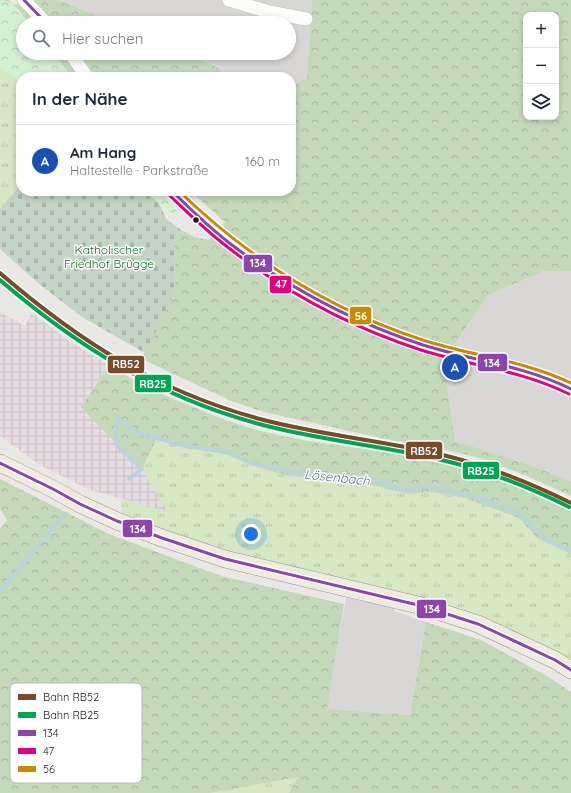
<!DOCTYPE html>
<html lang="de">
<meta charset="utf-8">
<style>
:root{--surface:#fff;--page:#f6f6f7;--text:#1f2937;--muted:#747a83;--line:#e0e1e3;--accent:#636361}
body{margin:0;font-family:Quicksand,sans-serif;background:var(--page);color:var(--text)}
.controls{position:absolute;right:12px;top:12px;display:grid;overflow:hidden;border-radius:8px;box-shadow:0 2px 6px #0003}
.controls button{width:36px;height:36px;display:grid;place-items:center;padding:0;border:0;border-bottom:1px solid var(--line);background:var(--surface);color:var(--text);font:20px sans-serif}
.you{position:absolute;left:251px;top:534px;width:14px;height:14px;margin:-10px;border:3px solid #fff;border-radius:50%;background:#1a73e8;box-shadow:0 0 0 6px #1a73e833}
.badge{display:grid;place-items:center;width:26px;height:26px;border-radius:50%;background:var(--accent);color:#fff;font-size:13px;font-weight:700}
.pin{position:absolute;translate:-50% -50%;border:2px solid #fff;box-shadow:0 1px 4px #0006}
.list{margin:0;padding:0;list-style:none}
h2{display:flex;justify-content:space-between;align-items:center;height:52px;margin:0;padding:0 16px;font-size:17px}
h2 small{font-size:13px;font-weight:400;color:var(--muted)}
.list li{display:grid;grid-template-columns:26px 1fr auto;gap:12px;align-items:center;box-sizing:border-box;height:72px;padding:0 16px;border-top:1px solid var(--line)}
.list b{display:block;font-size:15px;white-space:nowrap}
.list p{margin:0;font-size:13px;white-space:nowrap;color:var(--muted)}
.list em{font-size:13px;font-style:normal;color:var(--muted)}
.icon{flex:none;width:22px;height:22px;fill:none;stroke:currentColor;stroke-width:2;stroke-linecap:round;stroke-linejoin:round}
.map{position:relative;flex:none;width:571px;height:793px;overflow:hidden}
.search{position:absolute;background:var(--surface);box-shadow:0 2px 6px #0003;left:16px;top:16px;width:280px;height:44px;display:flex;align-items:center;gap:10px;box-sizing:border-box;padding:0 14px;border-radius:22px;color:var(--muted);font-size:15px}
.panel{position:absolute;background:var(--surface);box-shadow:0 2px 6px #0003;left:16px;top:72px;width:280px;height:124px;border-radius:16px}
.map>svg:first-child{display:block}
.residential{fill:#d9d7d5}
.industrial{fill:url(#industrial-grid)}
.grass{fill:url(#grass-tufts)}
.forest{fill:url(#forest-crowns);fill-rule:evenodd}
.cemetery{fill:url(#cemetery-stones)}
.park{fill:url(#park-crowns)}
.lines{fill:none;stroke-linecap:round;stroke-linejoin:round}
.stream{stroke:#b8d4dc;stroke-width:3.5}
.minor-casing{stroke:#c2c2c0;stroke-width:14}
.major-casing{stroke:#9f9682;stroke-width:18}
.minor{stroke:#fcfcfb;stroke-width:13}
.major{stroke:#efebe3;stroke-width:17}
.bus-1-casing{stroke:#fff;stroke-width:6}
.bus-2-casing{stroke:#fff;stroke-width:6}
.bus-3-casing{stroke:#fff;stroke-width:6}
.bus-1{stroke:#8e44ad;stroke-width:3}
.bus-2{stroke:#e5007d;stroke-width:3}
.bus-3{stroke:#cb8a05;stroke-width:3}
.rail-1-casing{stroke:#fff;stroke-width:7}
.rail-2-casing{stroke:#fff;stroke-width:7}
.rail-1{stroke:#7a4b2a;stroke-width:4}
.rail-2{stroke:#00a651;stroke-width:4}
.bus-dot{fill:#1b1b1b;stroke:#fff;stroke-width:1.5}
.labels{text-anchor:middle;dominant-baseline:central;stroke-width:3;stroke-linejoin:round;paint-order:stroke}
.park-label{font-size:12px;fill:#0f741a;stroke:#fff}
.water-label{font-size:13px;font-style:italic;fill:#4c77a6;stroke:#fff}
.key{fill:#fff;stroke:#bbb;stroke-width:1}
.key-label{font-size:11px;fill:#1b1b1b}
.line-badge{stroke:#fff;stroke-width:1.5}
.badge-label{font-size:11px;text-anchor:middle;font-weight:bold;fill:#fff}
</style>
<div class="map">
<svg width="571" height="793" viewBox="0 0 571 793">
<defs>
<pattern id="industrial-grid" width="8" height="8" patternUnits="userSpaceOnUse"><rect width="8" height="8" fill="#e8dce3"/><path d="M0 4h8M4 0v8" fill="none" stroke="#c6bcc2"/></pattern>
<pattern id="grass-tufts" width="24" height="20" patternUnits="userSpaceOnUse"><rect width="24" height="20" fill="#d6e7c3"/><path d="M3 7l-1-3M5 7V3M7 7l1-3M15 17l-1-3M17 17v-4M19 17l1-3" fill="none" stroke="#b7c6a7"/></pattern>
<pattern id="forest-crowns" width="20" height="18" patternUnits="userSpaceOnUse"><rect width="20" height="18" fill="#c4d8ba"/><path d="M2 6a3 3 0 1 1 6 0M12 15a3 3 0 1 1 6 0" fill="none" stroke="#a8b99f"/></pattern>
<pattern id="cemetery-stones" width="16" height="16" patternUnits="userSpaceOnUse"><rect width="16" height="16" fill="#c3d5c4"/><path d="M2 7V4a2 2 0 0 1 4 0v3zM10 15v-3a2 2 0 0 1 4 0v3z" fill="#a7b6a8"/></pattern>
<pattern id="park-crowns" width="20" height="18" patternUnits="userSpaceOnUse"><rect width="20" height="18" fill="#d2f0d2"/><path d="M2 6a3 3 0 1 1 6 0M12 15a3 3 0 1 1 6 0" fill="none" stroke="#b4cdb4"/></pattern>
</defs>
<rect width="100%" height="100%" fill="#eae8e4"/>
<path class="residential" d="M 58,0 L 312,0 L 307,78 L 291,87 L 291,77 L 219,77 L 217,76 L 221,68 L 187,53 L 289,53 L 289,23 L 115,23 Z
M 544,271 L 571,271 L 571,481 L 530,465 L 455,441 L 445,370 L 456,342 L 488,295 Z
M 346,598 L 394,608 L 394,611 L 426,622 L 410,715 L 326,709 Z"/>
<path class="industrial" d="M 0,312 L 25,326 L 32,313 L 72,343 L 109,365 L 81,406 L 82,409 L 142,469 L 167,511 L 90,490 L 38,464 L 0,436 Z"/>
<path class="grass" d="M 0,68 L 21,82 L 21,184 L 0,209 Z
M 156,440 L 184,448 L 225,454 L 251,465 L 287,476 L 354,481 L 408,494 L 431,492 L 464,498 L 519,518 L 538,539 L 571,554 L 571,660 L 532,638 L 465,611 L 376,586 L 287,566 L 203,543 L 123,515 L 121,507 L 121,499 L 167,511 L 142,469 Z
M 299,776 L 289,793 L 210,793 Z"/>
<path class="forest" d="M 0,0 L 8,0 L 14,5 L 29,0 L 58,0 L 115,23 L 23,23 L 23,53 L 187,53 L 221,69 L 217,75 L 219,77 L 21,77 L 21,82 L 0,68 Z
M 312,0 L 571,0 L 571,271 L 544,271 L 488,295 L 456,342 L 445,370 L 455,441 L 530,465 L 571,481 L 571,496 L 527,476 L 480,458 L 455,452 L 381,438 L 264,412 L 231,401 L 142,359 L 175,292 L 174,239 L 180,229 L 194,237 L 209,240 L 225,222 L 190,191 L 291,191 L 291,87 L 307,78 ZM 526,15 L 556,15 L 556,117 L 526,117 Z
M 109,365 L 147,388 L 225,420 L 260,431 L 303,440 L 431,459 L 482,472 L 525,488 L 571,510 L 571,554 L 538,539 L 519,518 L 464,498 L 431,492 L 408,494 L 354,481 L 287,476 L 251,465 L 225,454 L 184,448 L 156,440 L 142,469 L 82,409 L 81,407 Z
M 0,479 L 109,534 L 221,576 L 344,604 L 327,709 L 410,715 L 426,622 L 481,640 L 547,676 L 571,692 L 571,793 L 289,793 L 298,777 L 210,793 L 0,793 L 0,529 L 7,520 L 0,509 Z"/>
<path class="cemetery" d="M 21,184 L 21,191 L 145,191 L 159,203 L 166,219 L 180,229 L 174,239 L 175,292 L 145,353 L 82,317 L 38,283 L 0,249 L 0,209 Z"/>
<path class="park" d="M 0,0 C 14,0 21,13 29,23 L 23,23 L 23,53 L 53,53 L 72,77 L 21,77 L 21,82 L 0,68 Z
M 145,191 L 160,191 L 178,212 L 174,215 Z"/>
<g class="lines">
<path class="stream" d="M 129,479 L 142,469 L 116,445 L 116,427 L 118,418 L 137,432 L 185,446 L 226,452 L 254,464 L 293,472 L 352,476 L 371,479 L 405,491 L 424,487 L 438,488 L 478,498 L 520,514 L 546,539 L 559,546 L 571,550
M 0,591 L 66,513"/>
<defs>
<path id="minor" d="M 24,0 L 46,23
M 229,0 L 269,12 L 306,19
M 70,53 L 87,77
M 172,191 C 242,263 328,314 423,345 C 472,361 525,364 571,389"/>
<path id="major" d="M 0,463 L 53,489 L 80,504 L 117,521 L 162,538 L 225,559 L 422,606 L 478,624 L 555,660 L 571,670"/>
</defs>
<use href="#minor" class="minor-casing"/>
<use href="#major" class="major-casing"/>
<use href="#minor" class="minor"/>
<use href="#major" class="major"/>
<defs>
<path id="bus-1" d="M 24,0 L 46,23
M 172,191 C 190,209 208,226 228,242 C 287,287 353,322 423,345 C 474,361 522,365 571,389
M 0,463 L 53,489 L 80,504 L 117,521 L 162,538 L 225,559 L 422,606 L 478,624 L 555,660 L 571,670"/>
<path id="bus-2" d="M 169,195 C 187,212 205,230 225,245 C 283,291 350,327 421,350 C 472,366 520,370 569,394"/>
<path id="bus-3" d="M 179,191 C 249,259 332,311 426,341 C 474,356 525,361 571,383"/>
</defs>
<use href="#bus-1" class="bus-1-casing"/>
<use href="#bus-2" class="bus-2-casing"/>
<use href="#bus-3" class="bus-3-casing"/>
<use href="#bus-1" class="bus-1"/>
<use href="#bus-2" class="bus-2"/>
<use href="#bus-3" class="bus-3"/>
<defs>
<path id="rail-1" d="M 0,273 C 80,342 157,391 260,419 C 319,435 380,440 439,454 C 485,465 529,482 571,503"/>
<path id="rail-2" d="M 0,280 C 78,347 159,397 259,424 C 318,440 378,445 437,459 C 483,469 527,486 569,507"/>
</defs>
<use href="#rail-1" class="rail-1-casing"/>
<use href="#rail-2" class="rail-2-casing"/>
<use href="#rail-1" class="rail-1"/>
<use href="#rail-2" class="rail-2"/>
</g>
<circle class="bus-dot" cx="196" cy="220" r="3.5"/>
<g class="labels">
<g class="park-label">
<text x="109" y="249">Katholischer<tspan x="109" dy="14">Friedhof Brügge</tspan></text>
</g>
<g class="water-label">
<text transform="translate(337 477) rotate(6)">Lösenbach</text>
</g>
</g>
<rect x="10" y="683" width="132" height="100" rx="6" class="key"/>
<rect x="18" y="694" width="18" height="6" fill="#7a4b2a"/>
<rect x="18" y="712" width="18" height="6" fill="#00a651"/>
<rect x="18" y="730" width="18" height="6" fill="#8e44ad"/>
<rect x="18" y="748" width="18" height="6" fill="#e5007d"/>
<rect x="18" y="766" width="18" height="6" fill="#cb8a05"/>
<g class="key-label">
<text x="43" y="701">Bahn RB52</text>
<text x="43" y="719">Bahn RB25</text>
<text x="43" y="737">134</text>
<text x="43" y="755">47</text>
<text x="43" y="773">56</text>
</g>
<g class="line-badge">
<rect x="243" y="254" width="30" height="19" rx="4" fill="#8e44ad"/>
<rect x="269" y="275" width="23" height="19" rx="4" fill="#e5007d"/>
<rect x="349" y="306" width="23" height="19" rx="4" fill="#cb8a05"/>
<rect x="477" y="353" width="31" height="19" rx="4" fill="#8e44ad"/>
<rect x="107" y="355" width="38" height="19" rx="4" fill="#7a4b2a"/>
<rect x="134" y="374" width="38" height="19" rx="4" fill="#00a651"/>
<rect x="405" y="441" width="38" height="19" rx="4" fill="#7a4b2a"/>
<rect x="462" y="461" width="38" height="19" rx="4" fill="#00a651"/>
<rect x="122" y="519" width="31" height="19" rx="4" fill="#8e44ad"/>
<rect x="416" y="599" width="31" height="20" rx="4" fill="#8e44ad"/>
</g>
<g class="badge-label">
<text x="258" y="267">134</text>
<text x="281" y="288">47</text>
<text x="361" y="320">56</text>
<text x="492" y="367">134</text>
<text x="126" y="368">RB52</text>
<text x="153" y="388">RB25</text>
<text x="424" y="455">RB52</text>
<text x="481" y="475">RB25</text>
<text x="138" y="533">134</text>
<text x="432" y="613">134</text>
</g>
</svg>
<div class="controls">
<button>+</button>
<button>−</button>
<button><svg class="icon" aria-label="layers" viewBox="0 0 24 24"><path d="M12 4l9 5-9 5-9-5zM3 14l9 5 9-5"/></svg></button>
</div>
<div class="you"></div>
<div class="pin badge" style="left:455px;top:367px;background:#1a4fb4">A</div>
<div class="search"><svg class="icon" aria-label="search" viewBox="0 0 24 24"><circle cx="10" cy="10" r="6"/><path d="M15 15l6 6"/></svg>Hier suchen</div>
<section class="panel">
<h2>In der Nähe<small></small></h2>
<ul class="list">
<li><span class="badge" style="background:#1a4fb4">A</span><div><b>Am Hang</b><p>Haltestelle · Parkstraße</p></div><em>160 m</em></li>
</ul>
</section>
</div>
